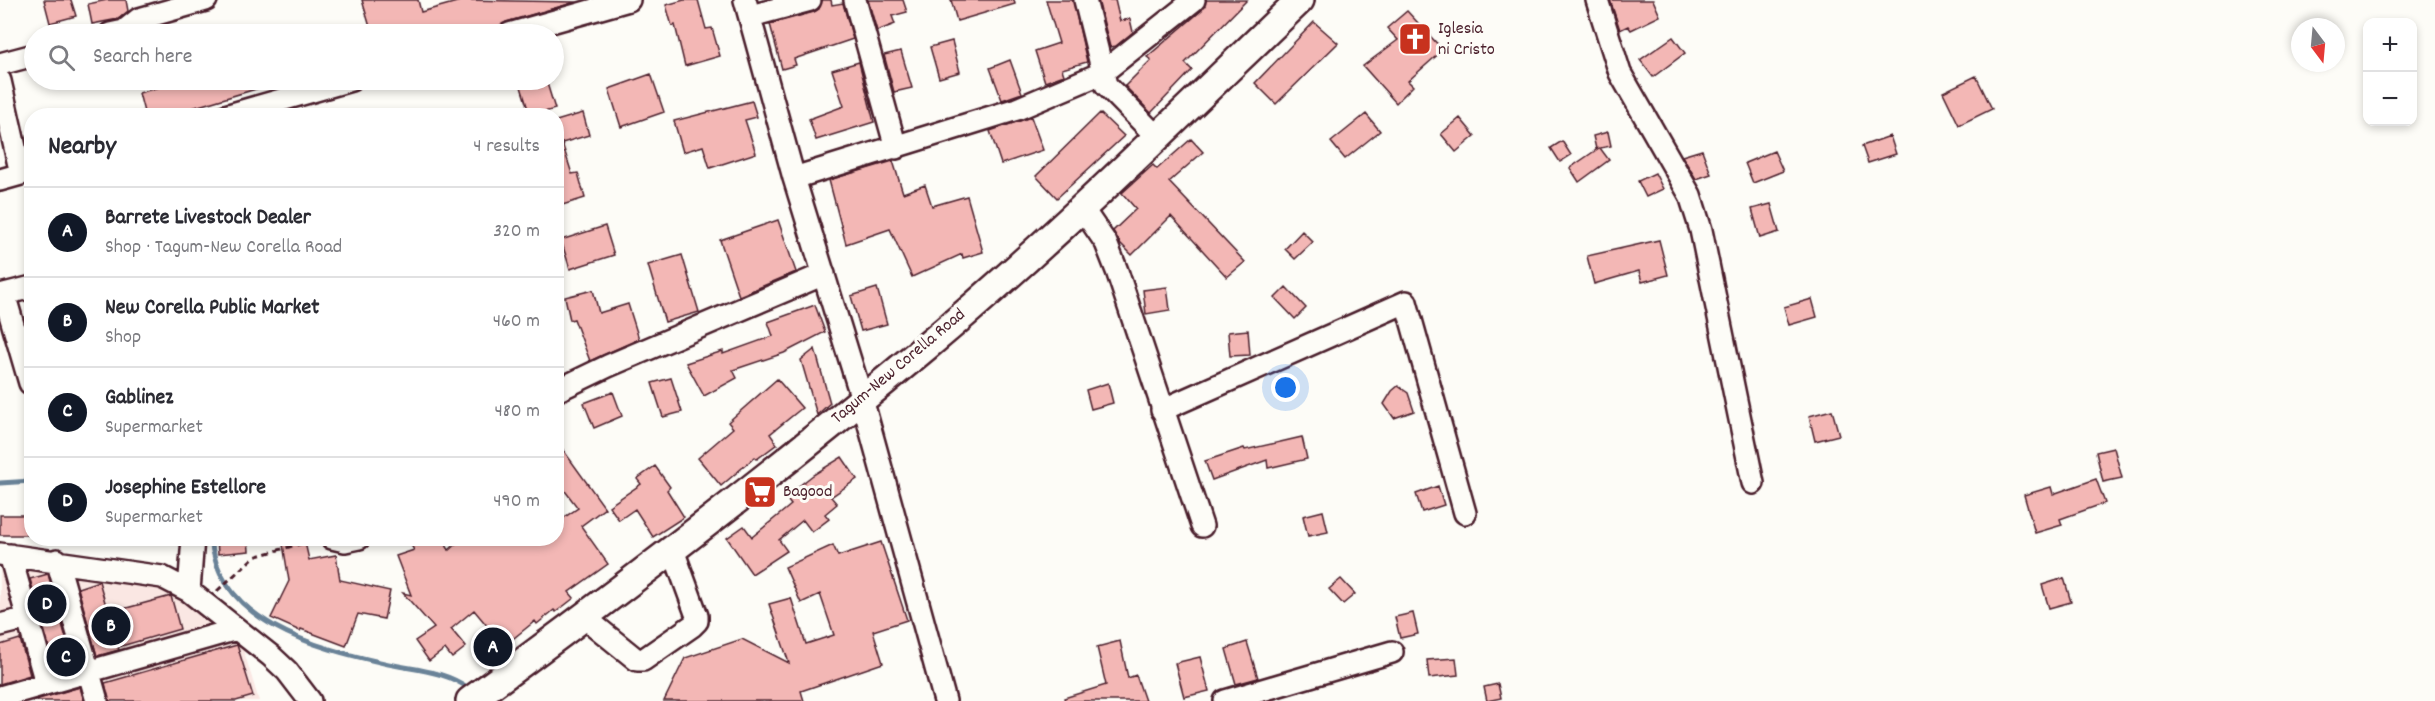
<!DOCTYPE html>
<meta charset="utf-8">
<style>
:root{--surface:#fff;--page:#f2f2f3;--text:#2b2b33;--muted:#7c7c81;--line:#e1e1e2;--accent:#111827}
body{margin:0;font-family:Dekko,sans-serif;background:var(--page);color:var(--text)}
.controls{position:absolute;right:18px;top:18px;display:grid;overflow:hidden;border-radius:12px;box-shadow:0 3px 9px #0003}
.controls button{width:54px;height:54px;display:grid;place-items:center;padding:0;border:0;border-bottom:2px solid var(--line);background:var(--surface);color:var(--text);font:30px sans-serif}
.compass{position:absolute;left:2291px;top:18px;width:54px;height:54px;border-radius:50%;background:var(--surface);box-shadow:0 3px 9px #0003;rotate:164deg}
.you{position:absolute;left:1286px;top:388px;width:21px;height:21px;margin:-15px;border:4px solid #fff;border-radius:50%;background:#1a73e8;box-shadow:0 0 0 9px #1a73e833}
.badge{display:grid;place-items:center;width:39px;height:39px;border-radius:50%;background:var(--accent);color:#fff;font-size:20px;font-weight:700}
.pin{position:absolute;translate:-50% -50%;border:3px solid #fff;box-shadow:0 2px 6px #0006}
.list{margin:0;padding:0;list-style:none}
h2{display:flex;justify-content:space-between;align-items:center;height:78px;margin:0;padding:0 24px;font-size:26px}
h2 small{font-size:20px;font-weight:400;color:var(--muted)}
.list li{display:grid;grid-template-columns:39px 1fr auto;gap:18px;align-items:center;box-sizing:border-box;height:90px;padding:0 24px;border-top:2px solid var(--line)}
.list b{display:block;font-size:22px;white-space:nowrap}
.list p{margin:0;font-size:20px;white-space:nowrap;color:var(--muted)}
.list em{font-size:20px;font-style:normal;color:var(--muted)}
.icon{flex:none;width:33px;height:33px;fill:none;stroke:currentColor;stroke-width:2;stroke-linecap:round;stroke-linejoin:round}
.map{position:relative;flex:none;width:2435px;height:701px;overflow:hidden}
.search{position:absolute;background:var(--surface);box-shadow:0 3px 9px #0003;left:24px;top:24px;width:540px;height:66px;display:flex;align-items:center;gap:15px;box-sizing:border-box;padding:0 21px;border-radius:33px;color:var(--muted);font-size:22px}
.panel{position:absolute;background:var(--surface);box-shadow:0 3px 9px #0003;left:24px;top:108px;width:540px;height:438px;border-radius:24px}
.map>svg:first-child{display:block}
.built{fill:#fae7e3}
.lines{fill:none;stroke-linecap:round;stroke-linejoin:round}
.stream{stroke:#6a8398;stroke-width:5}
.building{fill:#f3b7b5;stroke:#4a1f2b;stroke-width:1.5}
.minor-casing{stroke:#4a1f2b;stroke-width:26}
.major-casing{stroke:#4a1f2b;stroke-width:32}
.path{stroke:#4a1f2b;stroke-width:3;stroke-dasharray:6 4.5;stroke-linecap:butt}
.minor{stroke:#fdfcf7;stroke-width:21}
.major{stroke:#fdfcf7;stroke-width:27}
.labels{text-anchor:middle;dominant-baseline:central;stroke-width:6;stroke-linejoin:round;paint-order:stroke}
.poi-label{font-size:18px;fill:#4a1f2b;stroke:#fdfcf7;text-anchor:start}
.street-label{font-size:18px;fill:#4a1f2b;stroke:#fdfcf7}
</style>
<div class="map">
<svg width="2435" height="701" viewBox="0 0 2435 701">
<rect width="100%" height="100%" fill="#fdfcf7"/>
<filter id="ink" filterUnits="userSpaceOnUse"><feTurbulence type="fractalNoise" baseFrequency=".0167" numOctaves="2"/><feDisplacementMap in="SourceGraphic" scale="12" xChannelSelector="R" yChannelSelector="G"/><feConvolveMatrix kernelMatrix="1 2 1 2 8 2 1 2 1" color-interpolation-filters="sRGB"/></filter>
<g filter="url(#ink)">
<path class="built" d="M 0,562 L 140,579 L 178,593 L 241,642 L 259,701 L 0,701 Z"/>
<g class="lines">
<path class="stream" d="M 0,483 L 32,481
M 211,538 C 218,622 316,648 384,663 C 415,670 444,670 470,689"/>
</g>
<path class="building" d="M 44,0 L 71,0 L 76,16 L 50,23 Z
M 107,0 L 126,0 L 128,11 L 118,19 L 92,24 L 88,4 Z
M 362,0 L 418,0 L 421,12 L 464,0 L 576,2 L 506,22 L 497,29 L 480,34 L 372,34 Z
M 684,0 L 698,0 L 706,29 L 712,28 L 720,56 L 685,66 L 675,25 L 672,26 L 666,5 Z
M 822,0 L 831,0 L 832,5 L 843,3 L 853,39 L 794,59 L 796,65 L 782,69 L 770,24 L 814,12 L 819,9 Z
M 868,0 L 903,0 L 907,12 L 892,16 L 895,24 L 877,31 Z
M 951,0 L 1014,0 L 1015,4 L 957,21 Z
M 1046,0 L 1073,0 L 1087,62 L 1062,69 L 1064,75 L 1045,82 L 1035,51 L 1059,43 Z
M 1098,0 L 1115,0 L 1120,21 L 1130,19 L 1133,32 L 1116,46 L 1110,47 Z
M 1206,0 L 1247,0 L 1185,63 L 1192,70 L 1151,113 L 1125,86 L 1151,60 L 1147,57 L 1202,10 Z
M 1610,0 L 1653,0 L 1660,16 L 1631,30 L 1628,26 L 1620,30 Z
M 1407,11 L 1443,50 L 1408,81 L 1413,86 L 1396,103 L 1363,66 L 1398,40 L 1387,28 Z
M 1314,22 L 1338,43 L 1276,104 L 1255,83 Z
M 1673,37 L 1685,53 L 1653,77 L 1640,60 Z
M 952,41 L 960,72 L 939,78 L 930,47 Z
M 901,51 L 912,88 L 894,92 L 884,55 Z
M 1010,60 L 1022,93 L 1002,100 L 990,68 Z
M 859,62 L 874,122 L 816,140 L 809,119 L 844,106 L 832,70 Z
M 651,74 L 664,112 L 621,127 L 609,89 Z
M 1976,76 L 1992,109 L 1959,125 L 1943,92 Z
M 184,80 L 276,80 L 276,83 L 165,116 L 145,116 L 139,93 Z
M 519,80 L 546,80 L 555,109 L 530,116 Z
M 752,101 L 757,117 L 745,120 L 756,153 L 710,168 L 703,146 L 683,152 L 674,121 Z
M 583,113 L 589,135 L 562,143 L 572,174 L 578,173 L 585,198 L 556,207 L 556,121 Z
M 1100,113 L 1124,136 L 1057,198 L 1036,176 Z
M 1366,114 L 1380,131 L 1345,159 L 1331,142 Z
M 1031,117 L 1043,150 L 1001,164 L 990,131 Z
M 1460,118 L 1475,136 L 1456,152 L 1441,134 Z
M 1608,132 L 1611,146 L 1600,148 L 1609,160 L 1579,182 L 1570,168 L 1599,148 L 1596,149 L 1593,136 Z
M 1890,136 L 1896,154 L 1868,163 L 1862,146 Z
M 1191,139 L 1203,152 L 1169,182 L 1245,262 L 1227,277 L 1171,216 L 1132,255 L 1120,243 L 1113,231 L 1136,209 L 1122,193 L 1153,165 L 1157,169 Z
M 1562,141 L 1571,155 L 1560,162 L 1551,148 Z
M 1702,150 L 1711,174 L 1696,179 L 1682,156 Z
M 1774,151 L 1783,171 L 1753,183 L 1745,163 Z
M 893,161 L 903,193 L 925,185 L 932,206 L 967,196 L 983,252 L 963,258 L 962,254 L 912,277 L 890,229 L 846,244 L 829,180 Z
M 1655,173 L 1663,189 L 1646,197 L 1638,181 Z
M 1771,204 L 1779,232 L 1760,238 L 1752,209 Z
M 778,220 L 796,272 L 739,296 L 720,240 Z
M 605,226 L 614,255 L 570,269 L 561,240 Z
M 1302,231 L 1313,242 L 1295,259 L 1285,249 Z
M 1659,240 L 1668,275 L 1642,282 L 1639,271 L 1594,284 L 1587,256 Z
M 682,255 L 699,312 L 665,322 L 648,265 Z
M 1167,287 L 1170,310 L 1146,314 L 1143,290 Z
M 1286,287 L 1306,308 L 1295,319 L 1275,298 Z
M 877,288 L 887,324 L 861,331 L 851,296 Z
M 593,290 L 599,313 L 628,304 L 639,339 L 590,361 L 574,319 L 570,320 L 565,297 Z
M 1812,299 L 1817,317 L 1789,325 L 1784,307 Z
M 815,305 L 825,332 L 784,353 L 733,370 L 737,378 L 704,396 L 686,363 L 723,351 L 723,354 L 773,336 L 768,322 Z
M 1248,330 L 1250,355 L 1230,356 L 1228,332 Z
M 815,349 L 830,403 L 817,415 L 801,360 Z
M 671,378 L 682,412 L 663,417 L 652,383 Z
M 777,379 L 802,408 L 770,434 L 777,444 L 757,459 L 755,457 L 721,486 L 698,458 L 733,428 L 728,422 Z
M 1108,383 L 1113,403 L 1091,409 L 1086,390 Z
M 1398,386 L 1408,393 L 1414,411 L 1394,418 L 1384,404 L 1392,391 Z
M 613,392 L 622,416 L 594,428 L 584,403 Z
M 1832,410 L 1839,435 L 1815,441 L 1809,416 Z
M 1302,437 L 1307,459 L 1268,468 L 1267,460 L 1212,480 L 1205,461 L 1244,448 L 1245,450 Z
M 556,440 L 605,508 L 581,526 L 608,564 L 569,592 L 574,598 L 556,612 L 554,610 L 537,624 L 535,621 L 504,646 L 474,610 L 451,629 L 466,647 L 452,658 L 445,649 L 429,661 L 415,641 L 434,628 L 403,593 L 411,595 L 396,556 L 414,550 L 407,538 L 442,538 L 449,550 L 462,538 L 556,538 L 556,523 L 578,508 L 556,479 Z
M 2114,448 L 2122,478 L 2103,482 L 2096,452 Z
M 842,457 L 857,479 L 831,497 L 837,504 L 825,514 L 829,519 L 812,532 L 803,520 L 779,540 L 787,551 L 752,574 L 727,538 L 744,526 L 752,537 L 791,505 L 785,497 L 813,475 Z
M 655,466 L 670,487 L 667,490 L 684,517 L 653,537 L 635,509 L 619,520 L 609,506 L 641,484 L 637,479 Z
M 2096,479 L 2105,503 L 2060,519 L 2062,525 L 2035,533 L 2024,495 L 2051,487 L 2053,494 Z
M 1438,486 L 1444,505 L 1422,512 L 1416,494 Z
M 1323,511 L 1328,532 L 1308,536 L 1303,516 Z
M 0,515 L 32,515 L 32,535 L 0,535 Z
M 217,538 L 248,538 L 249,551 L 218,554 Z
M 282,538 L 304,538 L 309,560 L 336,555 L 340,580 L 390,591 L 384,619 L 358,614 L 346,646 L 301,629 L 300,631 L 271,618 L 289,581 Z
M 881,542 L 907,620 L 873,631 L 883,663 L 801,691 L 804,701 L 664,701 L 685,658 L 742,639 L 789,663 L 769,604 L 791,598 L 806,644 L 834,635 L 820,594 L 801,603 L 785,567 L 833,545 L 838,556 Z
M 48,574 L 73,663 L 55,668 L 30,579 Z
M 2064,578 L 2071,602 L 2049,608 L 2042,585 Z
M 1341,579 L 1355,594 L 1343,604 L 1329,589 Z
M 99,581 L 108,613 L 171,596 L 180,629 L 118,647 L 119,650 L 97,656 L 78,588 Z
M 1413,613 L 1418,634 L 1400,638 L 1395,617 Z
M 20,639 L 30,675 L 0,684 L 0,645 Z
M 1120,641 L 1128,678 L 1136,675 L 1145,701 L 1065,701 L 1064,698 L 1106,685 L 1097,647 Z
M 1247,642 L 1258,678 L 1236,684 L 1226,649 Z
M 237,645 L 253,696 L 236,701 L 109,701 L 105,683 Z
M 1200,657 L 1209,691 L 1184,697 L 1175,663 Z
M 1456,658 L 1458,675 L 1429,678 L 1427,660 Z
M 1498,684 L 1501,698 L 1487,701 L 1484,687 Z
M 80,687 L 84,701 L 32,701 Z"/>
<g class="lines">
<defs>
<path id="minor" d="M 745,0 L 794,178 L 862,399 L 945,701
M 855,0 L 896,148
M 1085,0 L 1106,85 L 1157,137
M 1597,0 L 1620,73 L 1690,195 L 1701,230 L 1753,483
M 751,16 L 810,0
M 110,34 L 124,31 L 139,19 L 206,0
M 509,34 L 629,0
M 0,64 L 34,55
M 0,81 L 21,174
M 225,116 L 351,80
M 794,178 L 1017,109 L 1102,73 L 1194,0
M 0,180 L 32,171
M 1082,208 L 1106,243 L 1117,271 L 1202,526
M 4,294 L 30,383
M 0,295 L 32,287
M 556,391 L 608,366 L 824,274
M 1162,410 L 1406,302 L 1465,513
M 332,538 L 345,541 L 359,538
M 0,554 L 162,577 L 189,591 L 271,656 L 287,671 L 310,701
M 10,555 L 46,683
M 57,560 L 97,701
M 189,591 L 193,538
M 584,617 L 637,660 L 643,660 L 692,626 L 697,621 L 697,616 L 673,550
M 0,625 L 28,618
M 0,697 L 237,629
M 1225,701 L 1392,652"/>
<path id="major" d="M 470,701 C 626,587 779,470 927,346 C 1057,237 1178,117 1300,0"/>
</defs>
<use href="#minor" class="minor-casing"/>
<use href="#major" class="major-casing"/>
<path class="path" d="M 217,591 L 254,557 L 314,540"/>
<use href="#minor" class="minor"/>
<use href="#major" class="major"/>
</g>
</g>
<defs>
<symbol id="church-square" viewBox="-11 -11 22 22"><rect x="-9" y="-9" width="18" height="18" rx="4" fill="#c8321e" stroke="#fdfcf7"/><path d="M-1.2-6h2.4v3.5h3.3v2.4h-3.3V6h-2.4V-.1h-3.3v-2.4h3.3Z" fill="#fff"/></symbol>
<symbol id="supermarket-square" viewBox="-11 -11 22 22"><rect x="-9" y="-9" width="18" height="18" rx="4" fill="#c8321e" stroke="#fdfcf7"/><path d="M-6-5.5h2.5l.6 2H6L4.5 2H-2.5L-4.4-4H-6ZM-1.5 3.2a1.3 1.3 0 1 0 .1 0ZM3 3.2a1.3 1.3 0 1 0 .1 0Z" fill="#fff"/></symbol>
</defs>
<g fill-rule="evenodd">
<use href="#church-square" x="1396" y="20" width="38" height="38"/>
<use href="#supermarket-square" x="741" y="473" width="38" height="38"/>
</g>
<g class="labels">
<g class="poi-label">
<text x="1438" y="29">Iglesia<tspan x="1438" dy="21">ni Cristo</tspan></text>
<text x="783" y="492">Bagood</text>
</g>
<g class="street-label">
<text transform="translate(899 367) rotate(-40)">Tagum-New Corella Road</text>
</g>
</g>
</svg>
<div class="controls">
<button>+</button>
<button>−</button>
</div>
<svg class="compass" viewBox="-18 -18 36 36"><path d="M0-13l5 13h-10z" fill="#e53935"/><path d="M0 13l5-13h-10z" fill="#7c7c81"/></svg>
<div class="you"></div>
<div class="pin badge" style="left:493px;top:647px">A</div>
<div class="pin badge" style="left:111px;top:626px">B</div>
<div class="pin badge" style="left:66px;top:657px">C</div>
<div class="pin badge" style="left:47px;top:604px">D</div>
<div class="search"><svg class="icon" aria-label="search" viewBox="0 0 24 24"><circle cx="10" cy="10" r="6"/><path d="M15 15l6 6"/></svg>Search here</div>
<section class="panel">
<h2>Nearby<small>4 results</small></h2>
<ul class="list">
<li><span class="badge">A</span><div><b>Barrete Livestock Dealer</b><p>Shop · Tagum-New Corella Road</p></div><em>320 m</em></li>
<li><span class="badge">B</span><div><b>New Corella Public Market</b><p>Shop</p></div><em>460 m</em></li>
<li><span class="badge">C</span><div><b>Gablinez</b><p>Supermarket</p></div><em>480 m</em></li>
<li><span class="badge">D</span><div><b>Josephine Estellore</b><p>Supermarket</p></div><em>490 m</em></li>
</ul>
</section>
</div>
